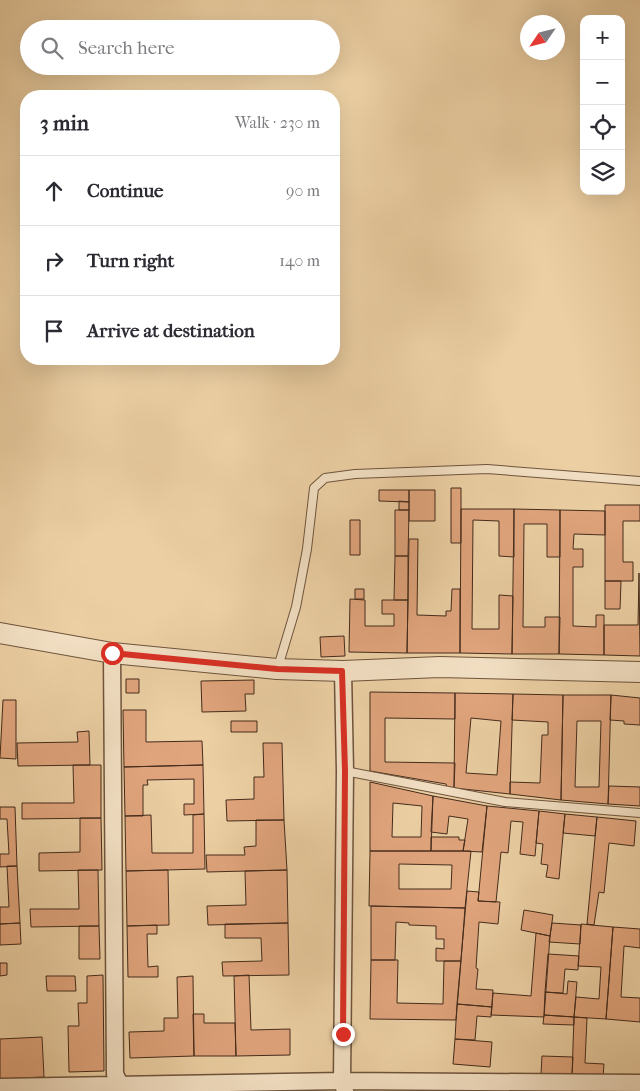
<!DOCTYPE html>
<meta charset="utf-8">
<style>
:root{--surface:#fff;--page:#f2f2f3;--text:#2b2b33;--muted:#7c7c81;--line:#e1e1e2}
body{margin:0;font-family:"IM FELL French Canon",serif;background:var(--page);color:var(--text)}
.controls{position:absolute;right:15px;top:15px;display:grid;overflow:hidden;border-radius:10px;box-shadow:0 5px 20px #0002}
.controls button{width:45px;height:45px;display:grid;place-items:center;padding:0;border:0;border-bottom:1px solid var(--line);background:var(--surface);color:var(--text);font:25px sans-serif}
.compass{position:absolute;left:520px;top:15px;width:45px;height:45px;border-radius:50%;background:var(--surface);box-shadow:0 5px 20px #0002;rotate:235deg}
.stop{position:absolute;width:15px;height:15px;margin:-11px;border:4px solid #d93025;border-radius:50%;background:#fff}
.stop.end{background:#d93025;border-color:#fff;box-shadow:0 1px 5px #0008}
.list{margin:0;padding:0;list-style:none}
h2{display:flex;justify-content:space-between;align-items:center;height:65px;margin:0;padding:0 20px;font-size:21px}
h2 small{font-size:16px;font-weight:400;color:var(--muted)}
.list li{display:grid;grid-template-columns:32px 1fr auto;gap:15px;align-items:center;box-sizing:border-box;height:70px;padding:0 20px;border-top:1px solid var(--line)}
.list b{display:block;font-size:19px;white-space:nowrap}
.list em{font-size:16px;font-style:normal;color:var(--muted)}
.icon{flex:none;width:28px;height:28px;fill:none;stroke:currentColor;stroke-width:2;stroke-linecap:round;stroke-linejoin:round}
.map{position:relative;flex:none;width:640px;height:1091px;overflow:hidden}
.search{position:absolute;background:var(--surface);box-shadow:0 5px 20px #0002;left:20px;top:20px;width:320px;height:55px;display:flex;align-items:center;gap:12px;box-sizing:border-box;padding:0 18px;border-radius:28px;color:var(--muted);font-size:19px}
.panel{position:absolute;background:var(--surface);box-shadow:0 5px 20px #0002;left:20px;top:90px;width:320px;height:275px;border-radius:20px}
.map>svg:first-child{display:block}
.building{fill:#e1a57d;stroke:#442b1b;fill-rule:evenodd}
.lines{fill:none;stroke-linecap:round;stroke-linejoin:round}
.service-casing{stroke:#6e543d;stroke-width:10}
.minor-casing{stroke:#6e543d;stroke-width:19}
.tertiary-casing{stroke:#6e543d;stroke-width:22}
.service{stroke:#f3e0c4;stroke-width:8}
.minor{stroke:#f3e0c4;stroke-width:16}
.tertiary{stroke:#f3e0c4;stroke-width:20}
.route{stroke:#d93025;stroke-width:6}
</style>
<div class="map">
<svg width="640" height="1091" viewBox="0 0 640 1091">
<rect width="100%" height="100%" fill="#ecd0a4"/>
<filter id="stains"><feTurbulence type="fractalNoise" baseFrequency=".004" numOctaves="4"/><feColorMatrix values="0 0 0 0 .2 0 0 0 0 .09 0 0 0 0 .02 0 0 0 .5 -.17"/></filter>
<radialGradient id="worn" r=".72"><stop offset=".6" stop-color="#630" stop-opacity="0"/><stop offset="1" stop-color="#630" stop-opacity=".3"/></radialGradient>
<path class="building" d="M 451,488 L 461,488 L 461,543 L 451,543 Z
M 379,490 L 409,490 L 409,502 L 379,501 Z
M 409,490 L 435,490 L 435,521 L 409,521 Z
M 399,501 L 409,502 L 409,510 L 399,510 Z
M 605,505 L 640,505 L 640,521 L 623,521 L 623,562 L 633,562 L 633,581 L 605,581 Z
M 461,509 L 514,509 L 514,557 L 499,556 L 499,521 L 473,520 L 472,629 L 499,629 L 499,595 L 513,596 L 512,654 L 460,653 Z
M 514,509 L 560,510 L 560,557 L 547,557 L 547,524 L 524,524 L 523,627 L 545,627 L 545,617 L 560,617 L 559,654 L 512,654 Z
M 395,510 L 409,510 L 408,556 L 395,556 Z
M 560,510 L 605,511 L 605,535 L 574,534 L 573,549 L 583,549 L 583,567 L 573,567 L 573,626 L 596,627 L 596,615 L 604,615 L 604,655 L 559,654 Z
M 350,520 L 360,520 L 360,555 L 350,555 Z
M 409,539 L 418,539 L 417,615 L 446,616 L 446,611 L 451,611 L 452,589 L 460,589 L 460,653 L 407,653 Z
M 395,556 L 408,556 L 408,600 L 394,600 Z
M 639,573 L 640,656 L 604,655 L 604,625 L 638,625 Z
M 605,581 L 621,581 L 620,609 L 605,609 Z
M 355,589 L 364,589 L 364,599 L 355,599 Z
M 350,599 L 365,600 L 365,626 L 394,626 L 394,614 L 382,614 L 382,600 L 408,600 L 407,653 L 349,652 Z
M 344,636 L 345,656 L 321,657 L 320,637 Z
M 126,679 L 139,679 L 139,693 L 126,693 Z
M 254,680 L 254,694 L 245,694 L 246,711 L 202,712 L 201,681 Z
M 370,692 L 455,693 L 455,719 L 385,718 L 385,762 L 455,763 L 454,788 L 447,787 L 446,784 L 370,771 Z
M 455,693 L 513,694 L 510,794 L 454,788 ZM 471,718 L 501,721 L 497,775 L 466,773 Z
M 513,694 L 563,695 L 561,800 L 510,794 L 510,782 L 540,783 L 542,735 L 548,735 L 548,722 L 512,720 Z
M 563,695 L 611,695 L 608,804 L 561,800 ZM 577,721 L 601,721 L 599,787 L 575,787 Z
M 611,695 L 640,698 L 640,725 L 624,724 L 624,721 L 610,720 Z
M 3,700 L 16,700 L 16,759 L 0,758 Z
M 123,710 L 146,710 L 146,742 L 202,741 L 203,765 L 124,767 Z
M 231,721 L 257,721 L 257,732 L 231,732 Z
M 89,731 L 90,765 L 18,766 L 17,743 L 78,742 L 77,732 Z
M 263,743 L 282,743 L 284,820 L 227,821 L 226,800 L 254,799 L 254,777 L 264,777 Z
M 73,765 L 101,765 L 101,818 L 22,819 L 22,803 L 74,803 Z
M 203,765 L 204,814 L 184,815 L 184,804 L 194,804 L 194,779 L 147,780 L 148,785 L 143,785 L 143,816 L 125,816 L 124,767 Z
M 370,782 L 433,796 L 431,851 L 370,851 ZM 393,803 L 422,806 L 421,837 L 392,837 Z
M 609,786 L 640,787 L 640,806 L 608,804 Z
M 433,796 L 487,806 L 482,852 L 463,851 L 468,819 L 449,816 L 447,834 L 431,832 Z
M 487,806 L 539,811 L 535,856 L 520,854 L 523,822 L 511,821 L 508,853 L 501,852 L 496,902 L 478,901 Z
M 0,807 L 15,807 L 17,866 L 0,867 L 0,854 L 9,854 L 7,819 L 0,819 Z
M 539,811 L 565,814 L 559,879 L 546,877 L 548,865 L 541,864 L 543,844 L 536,843 Z
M 204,814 L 205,869 L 126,871 L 125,816 L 151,815 L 152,853 L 193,853 L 193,815 Z
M 565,814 L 597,817 L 595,836 L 563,833 Z
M 597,817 L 636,821 L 634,846 L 609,843 L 604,893 L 599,892 L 594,925 L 587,924 Z
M 80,818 L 101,818 L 102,870 L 39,871 L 39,853 L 80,852 Z
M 256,820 L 284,820 L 287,870 L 207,872 L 206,855 L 245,855 L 244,847 L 256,846 Z
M 431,837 L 459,837 L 459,840 L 465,840 L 463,851 L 431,851 Z
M 370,851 L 471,851 L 465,908 L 369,906 ZM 399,864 L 452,865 L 451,889 L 399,889 Z
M 7,866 L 17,866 L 20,923 L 0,924 L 0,907 L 9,907 Z
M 78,870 L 98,870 L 99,926 L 31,927 L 30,909 L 79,909 Z
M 168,870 L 169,925 L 127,926 L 126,871 Z
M 287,870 L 288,923 L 208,925 L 207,906 L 246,905 L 245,871 Z
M 467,891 L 479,892 L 478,901 L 500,902 L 498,924 L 479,922 L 476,968 L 478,969 L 476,989 L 493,990 L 492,1007 L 457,1004 Z
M 371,906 L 465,908 L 461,961 L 436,961 L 436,948 L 444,949 L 444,939 L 436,939 L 436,926 L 409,925 L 409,923 L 396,922 L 395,960 L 371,960 Z
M 524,910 L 553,915 L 550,936 L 521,930 Z
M 20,923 L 21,944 L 0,945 L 0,924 Z
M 288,923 L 289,975 L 223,976 L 222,962 L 262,961 L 261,938 L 225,938 L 225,924 Z
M 552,923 L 581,925 L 580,944 L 549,942 Z
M 581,924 L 613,927 L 606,1019 L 574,1017 L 576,997 L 599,999 L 601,967 L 578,966 Z
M 157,925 L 157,934 L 147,934 L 148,967 L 158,966 L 158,977 L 128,977 L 127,926 Z
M 79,926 L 99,926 L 100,959 L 79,959 Z
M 613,927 L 640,929 L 640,948 L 624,946 L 621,997 L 640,998 L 640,1022 L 606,1019 Z
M 536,933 L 550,936 L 544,1017 L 491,1015 L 493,993 L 531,996 Z
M 548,954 L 579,956 L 578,970 L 565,969 L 563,993 L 545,992 Z
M 371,960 L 398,960 L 397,1003 L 443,1004 L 444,961 L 461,961 L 456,1020 L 370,1019 Z
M 0,963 L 7,963 L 7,975 L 0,976 Z
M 103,975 L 104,1071 L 69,1072 L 68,1026 L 79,1026 L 78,1003 L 87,1003 L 87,976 Z
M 249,975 L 251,1030 L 290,1029 L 290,1055 L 236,1056 L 234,976 Z
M 46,976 L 75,976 L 76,991 L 47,991 Z
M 193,976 L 194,1056 L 130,1058 L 129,1032 L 164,1031 L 164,1018 L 178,1018 L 177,977 Z
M 568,981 L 577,982 L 574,1017 L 544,1015 L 545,992 L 567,994 Z
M 457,1004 L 492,1007 L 491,1017 L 477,1016 L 475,1040 L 455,1039 Z
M 193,1014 L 204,1014 L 204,1023 L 235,1023 L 236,1056 L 194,1056 Z
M 544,1015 L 574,1017 L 574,1025 L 543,1024 Z
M 574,1017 L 587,1018 L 585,1063 L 604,1064 L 603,1077 L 572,1076 Z
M 42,1037 L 44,1077 L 0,1079 L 0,1039 Z
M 455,1039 L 492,1042 L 490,1067 L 453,1064 Z
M 542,1056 L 573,1057 L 572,1076 L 541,1074 Z"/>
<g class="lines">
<defs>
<path id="service" d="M 278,667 L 296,607 L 307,549 L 314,488 L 325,478 L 355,474 L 487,469 L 640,481
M 345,771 L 505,802 L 640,813"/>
<path id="minor" d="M 112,653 L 115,1074 L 123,1091
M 343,671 L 345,771 L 342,1081 L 345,1091
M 0,1087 L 342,1081 L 640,1083"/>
<path id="tertiary" d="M 0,633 L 112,653 L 277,669 L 343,671 L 440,667 L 640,672"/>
</defs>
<use href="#service" class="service-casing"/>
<use href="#minor" class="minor-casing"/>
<use href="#tertiary" class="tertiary-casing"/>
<use href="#service" class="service"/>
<use href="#minor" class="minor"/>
<use href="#tertiary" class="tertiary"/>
</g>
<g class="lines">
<path class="route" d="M 112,653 L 277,669 L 342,671 L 345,771 L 343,1034"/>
</g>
<rect width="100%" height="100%" filter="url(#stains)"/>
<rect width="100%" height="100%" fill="url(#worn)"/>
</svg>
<div class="controls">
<button>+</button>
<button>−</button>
<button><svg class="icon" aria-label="locate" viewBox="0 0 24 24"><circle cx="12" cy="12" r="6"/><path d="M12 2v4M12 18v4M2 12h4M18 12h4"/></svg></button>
<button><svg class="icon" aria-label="layers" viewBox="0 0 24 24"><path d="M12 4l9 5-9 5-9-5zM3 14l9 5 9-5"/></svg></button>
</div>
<svg class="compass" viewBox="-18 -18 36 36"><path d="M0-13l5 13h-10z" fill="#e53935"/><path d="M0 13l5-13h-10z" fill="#7c7c81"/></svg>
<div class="stop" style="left:112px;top:653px"></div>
<div class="stop end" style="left:343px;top:1034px"></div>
<div class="search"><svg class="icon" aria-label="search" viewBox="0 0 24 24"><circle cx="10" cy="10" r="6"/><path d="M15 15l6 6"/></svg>Search here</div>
<section class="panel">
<h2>3 min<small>Walk · 230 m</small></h2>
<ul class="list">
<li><svg class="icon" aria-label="ahead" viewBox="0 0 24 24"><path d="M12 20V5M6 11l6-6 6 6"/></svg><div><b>Continue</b></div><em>90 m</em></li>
<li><svg class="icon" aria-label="right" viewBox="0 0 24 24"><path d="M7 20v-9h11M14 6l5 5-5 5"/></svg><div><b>Turn right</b></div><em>140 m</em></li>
<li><svg class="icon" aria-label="arrive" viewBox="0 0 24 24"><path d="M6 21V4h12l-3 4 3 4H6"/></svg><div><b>Arrive at destination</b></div></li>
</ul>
</section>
</div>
